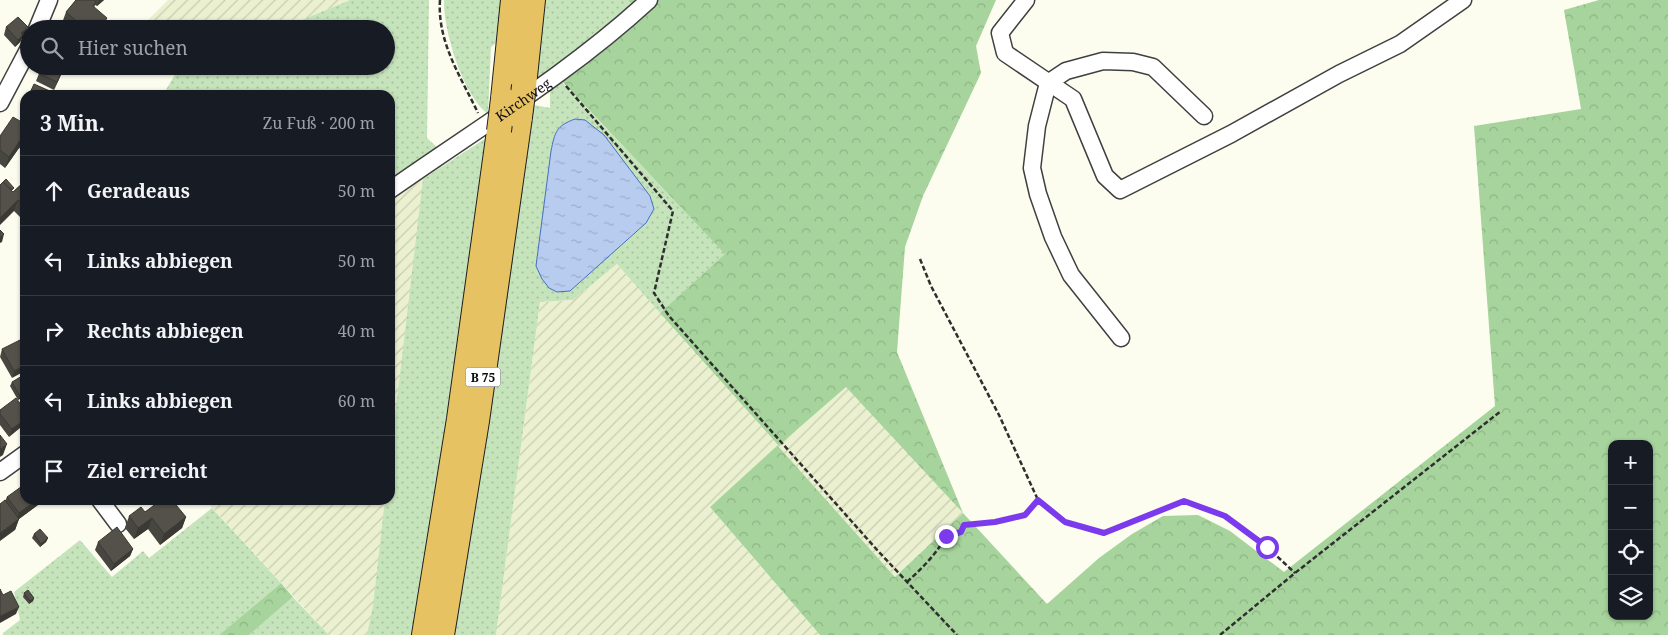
<!DOCTYPE html>
<html lang="de">
<meta charset="utf-8">
<style>
:root{--surface:#171b24;--page:#20242c;--text:#f1f3f6;--muted:#9ea1a6;--line:#363941}
body{margin:0;font-family:"Noto Serif",serif;background:var(--page);color:var(--text)}
.controls{position:absolute;right:15px;bottom:15px;display:grid;overflow:hidden;border-radius:10px;box-shadow:0 1px 4px #0004}
.controls button{width:45px;height:45px;display:grid;place-items:center;padding:0;border:0;border-bottom:1px solid var(--line);background:var(--surface);color:var(--text);font:25px sans-serif}
.stop{position:absolute;width:15px;height:15px;margin:-11px;border:4px solid #7c3aed;border-radius:50%;background:#fff}
.stop.end{background:#7c3aed;border-color:#fff;box-shadow:0 1px 5px #0008}
.list{margin:0;padding:0;list-style:none}
h2{display:flex;justify-content:space-between;align-items:center;height:65px;margin:0;padding:0 20px;font-size:21px}
h2 small{font-size:16px;font-weight:400;color:var(--muted)}
.list li{display:grid;grid-template-columns:32px 1fr auto;gap:15px;align-items:center;box-sizing:border-box;height:70px;padding:0 20px;border-top:1px solid var(--line)}
.list b{display:block;font-size:19px;white-space:nowrap}
.list em{font-size:16px;font-style:normal;color:var(--muted)}
.icon{flex:none;width:28px;height:28px;fill:none;stroke:currentColor;stroke-width:2;stroke-linecap:round;stroke-linejoin:round}
.map{position:relative;flex:none;width:1668px;height:635px;overflow:hidden}
.search{position:absolute;background:var(--surface);box-shadow:0 1px 4px #0004;left:20px;top:20px;width:375px;height:55px;display:flex;align-items:center;gap:12px;box-sizing:border-box;padding:0 18px;border-radius:28px;color:var(--muted);font-size:19px}
.panel{position:absolute;background:var(--surface);box-shadow:0 1px 4px #0004;left:20px;top:90px;width:375px;height:415px;border-radius:15px}
.map>svg:first-child{display:block}
.farmland{fill:url(#farmland-furrows)}
.grass{fill:url(#grass-dots)}
.forest{fill:url(#forest-crowns);fill-rule:evenodd}
.water{fill:url(#water-ripples);stroke:#466fc0}
.lines{fill:none;stroke-linecap:round;stroke-linejoin:round}
.minor-casing{stroke:#404040;stroke-width:19}
.highway-casing{stroke:#1e1e1e;stroke-width:26}
.path{stroke:#2f2f2f;stroke-width:2.5;stroke-dasharray:5 2.5;stroke-linecap:butt}
.minor{stroke:#fff;stroke-width:16}
.highway{stroke:#e6c263;stroke-width:24}
.highway-bridge-casing{stroke:#1e1e1e;stroke-width:26;stroke-linecap:butt}
.highway-bridge{stroke:#e6c263;stroke-width:24}
.wall{fill:#484640}
.shaded-wall{fill:#3b3934}
.building{fill:#54514a;stroke:#3b3934}
.route{stroke:#7c3aed;stroke-width:6}
.labels{text-anchor:middle;dominant-baseline:central;stroke-width:5;stroke-linejoin:round;paint-order:stroke}
.shield{fill:#fff;stroke:#565656;stroke-width:1}
.shield-label{font-size:12px;font-weight:bold;fill:#0d0d0d}
.street-label{font-size:14px;fill:#0d0d0d;stroke:#fff}
</style>
<div class="map">
<svg width="1668" height="635" viewBox="0 0 1668 635">
<defs>
<pattern id="farmland-furrows" width="10" height="10" patternUnits="userSpaceOnUse" patternTransform="scale(1.25)"><rect width="10" height="10" fill="#ebf1d0"/><path d="M-1 1l2-2M0 10L10 0M9 11l2-2" fill="none" stroke="#c8cdb1"/></pattern>
<pattern id="grass-dots" width="8" height="8" patternUnits="userSpaceOnUse" patternTransform="scale(1.25)"><rect width="8" height="8" fill="#c6e4bb"/><path d="M2 2h.1M6 6h.1" fill="none" stroke="#a9c2a0" stroke-width="1.8" stroke-linecap="round"/></pattern>
<pattern id="forest-crowns" width="20" height="18" patternUnits="userSpaceOnUse" patternTransform="scale(1.25)"><rect width="20" height="18" fill="#a6d49c"/><path d="M2 6a3 3 0 1 1 6 0M12 15a3 3 0 1 1 6 0" fill="none" stroke="#8eb585"/></pattern>
<pattern id="water-ripples" width="26" height="14" patternUnits="userSpaceOnUse" patternTransform="scale(1.25)"><rect width="26" height="14" fill="#b8ccf0"/><path d="M2 4q2-2 4 0t4 0M15 11q2-2 4 0t4 0" fill="none" stroke="#9daecd"/></pattern>
</defs>
<rect width="100%" height="100%" fill="#fcfdee"/>
<path class="farmland" d="M 168,0 L 350,0 L 280,29 L 139,29 Z
M 443,153 L 378,635 L 329,635 L 205,500 L 390,500 L 390,190 Z
M 617,264 L 778,445 L 847,386 L 963,513 L 895,577 L 778,446 L 710,507 L 820,635 L 496,635 L 540,302 L 573,300 Z"/>
<path class="grass" d="M 350,0 L 429,0 L 427,138 L 443,153 L 390,190 L 390,95 L 163,95 L 177,71 L 188,66 L 386,66 L 386,29 L 280,29 Z
M 444,0 L 506,0 L 502,38 L 491,47 L 488,114 C 463,96 443,30 444,0 Z
M 542,0 L 628,0 L 633,7 L 535,83 Z
M 556,76 L 726,254 L 660,313 L 617,264 L 573,300 L 540,302 L 496,635 L 451,635 L 510,249 L 534,105 L 550,108 L 550,81 Z
M 486,138 L 482,168 L 482,188 L 417,635 L 367,635 L 373,606 L 385,500 L 390,500 L 390,459 L 423,179 Z
M 212,508 L 281,583 L 219,635 L 3,635 L 3,633 L 20,620 L 14,592 L 80,540 L 112,577 L 143,551 L 149,558 Z
M 293,597 L 329,635 L 249,635 Z"/>
<path class="forest" d="M 628,0 L 996,0 L 976,46 L 981,73 L 923,196 L 905,247 L 897,352 L 963,513 L 1047,604 L 1099,558 L 1132,534 L 1163,516 L 1198,515 L 1230,531 L 1284,572 L 1495,406 L 1474,126 L 1581,109 L 1564,10 L 1599,0 L 1668,0 L 1668,635 L 820,635 L 710,507 L 778,445 L 660,313 L 725,254 L 557,76 L 637,11 ZM 846,387 L 963,513 L 895,577 L 778,446 ZM 1612,444 L 1649,444 L 1649,616 L 1612,616 Z
M 281,583 L 293,597 L 249,635 L 219,635 Z"/>
<path class="water" d="M 575,119 L 585,120 L 604,135 L 650,196 L 654,209 L 646,223 L 570,291 L 557,292 L 549,288 L 542,279 L 536,266 L 551,151 C 555,132 556,126 575,119 Z"/>
<g class="lines">
<defs>
<g id="minor">
<path d="M 1026,0 L 1000,33 L 1005,53 L 1073,99 L 1105,176 L 1120,190 L 1231,134 L 1339,74 L 1400,44 L 1463,0"/>
<path d="M 37,29 L 49,0"/>
<path d="M 0,103 L 29,48"/>
<path id="s1" d="M 390,190 C 478,128 570,73 649,0"/>
<path d="M 1121,338 L 1071,275 L 1053,237 L 1038,194 L 1032,168 L 1037,126 L 1048,83 L 1066,71 L 1103,61 L 1133,62 L 1153,67 L 1204,116"/>
<path d="M 0,472 L 25,454"/>
<path d="M 100,500 L 118,524"/>
</g>
<path id="highway" d="M 524,86 L 533,0
M 503,99 L 513,0
M 424,635 L 459,419 L 499,131
M 442,635 L 477,421 L 520,117"/>
</defs>
<use href="#minor" class="minor-casing"/>
<use href="#highway" class="highway-casing"/>
<path class="path" d="M 440,0 C 437,42 461,77 478,113
M 566,86 L 673,211 L 654,293 L 669,316 L 878,551 L 957,635
M 920,259 L 931,286 L 999,415 L 1038,500 L 1065,522 L 1103,533 L 1184,501 L 1225,516 L 1267,547 L 1295,573
M 907,582 C 922,568 936,555 946,536 L 961,532 L 964,525 L 995,522 L 1025,515 L 1038,500
M 1220,635 L 1295,573 L 1501,411"/>
<use href="#minor" class="minor"/>
<use href="#highway" class="highway"/>
<defs>
<path id="highway-bridge" d="M 520,117 L 524,86
M 499,131 L 503,99"/>
</defs>
<use href="#highway-bridge" class="highway-bridge-casing"/>
<use href="#highway-bridge" class="highway-bridge"/>
</g>
<path class="wall" d="M 76,0 L 104,0 L 97,6 L 95,5 L 94,8 L 103,29 L 69,29 L 62,23 L 66,12 Z
M 6,27 L 25,35 L 22,38 L 20,42 L 15,47 L 4,35 Z
M 42,66 L 65,66 L 54,90 L 36,81 Z
M 108,66 L 119,66 L 114,72 Z
M 25,105 L 25,120 L 20,118 Z
M 25,124 L 25,151 L 19,148 L 5,168 L 0,164 L 0,136 Z
M 25,181 L 25,216 L 22,219 L 14,211 L 13,192 Z
M 25,221 L 25,232 L 24,233 L 20,228 L 21,224 Z
M 2,349 L 25,349 L 12,378 L 0,357 Z
M 25,381 L 25,396 L 18,400 L 10,386 L 12,382 Z
M 0,410 L 25,410 L 9,437 L 0,425 Z
M 7,497 L 25,500 L 43,500 L 42,502 L 19,519 L 15,530 L 5,501 Z
M 145,512 L 186,517 L 182,528 L 160,545 L 148,529 L 134,539 L 125,528 L 129,516 Z
M 34,534 L 48,538 L 46,542 L 40,547 L 32,538 Z
M 98,542 L 133,549 L 130,556 L 111,571 L 95,550 Z
M 24,593 L 34,598 L 33,601 L 29,604 L 23,597 Z"/>
<path class="shaded-wall" d="M 99,0 L 104,0 L 97,6 Z
M 107,18 L 103,29 L 98,29 Z
M 28,27 L 25,35 L 22,38 L 20,42 L 15,47 L 21,33 Z
M 64,66 L 65,66 L 54,90 L 57,82 Z
M 116,66 L 119,66 L 114,72 Z
M 23,136 L 19,148 L 5,168 L 9,157 Z
M 18,200 L 14,211 L 0,225 L 0,218 Z
M 4,234 L 2,242 L 0,243 L 0,238 Z
M 25,365 L 25,371 L 12,378 L 14,371 Z
M 25,393 L 25,396 L 18,400 L 20,396 Z
M 25,419 L 25,424 L 9,437 L 12,429 Z
M 7,444 L 3,455 L 0,457 L 0,449 Z
M 37,500 L 43,500 L 42,502 L 19,519 L 15,530 L 0,541 L 0,533 L 16,521 L 19,513 Z
M 186,517 L 182,528 L 160,545 L 164,534 Z
M 152,518 L 148,529 L 134,539 L 138,528 Z
M 48,538 L 46,542 L 40,547 L 41,544 Z
M 133,549 L 130,556 L 111,571 L 114,564 Z
M 34,598 L 33,601 L 29,604 L 30,601 Z
M 19,607 L 16,614 L 0,623 L 0,616 Z"/>
<path class="building" d="M 76,0 L 94,0 L 96,2 L 93,6 L 107,18 L 98,29 L 86,29 L 66,12 Z
M 18,17 L 28,27 L 21,33 L 23,35 L 18,40 L 6,27 Z
M 42,66 L 64,66 L 57,82 L 38,73 Z
M 34,84 L 52,92 L 51,95 L 29,95 Z
M 13,117 L 25,124 L 25,138 L 23,136 L 9,157 L 0,150 L 0,136 Z
M 6,179 L 14,188 L 12,190 L 3,182 Z
M 25,181 L 25,206 L 18,200 L 0,218 L 0,185 L 3,182 L 13,192 Z
M 25,221 L 25,229 L 21,224 Z
M 0,230 L 4,234 L 0,238 Z
M 20,340 L 25,349 L 25,365 L 14,371 L 2,349 Z
M 22,376 L 25,381 L 25,393 L 20,396 L 12,382 Z
M 16,398 L 25,410 L 25,419 L 12,429 L 0,414 L 0,410 Z
M 0,435 L 7,444 L 0,449 Z
M 25,484 L 25,500 L 37,500 L 19,513 L 7,497 Z
M 5,500 L 19,519 L 0,533 L 0,504 Z
M 161,500 L 172,500 L 186,517 L 164,534 L 152,518 L 138,528 L 129,516 L 141,507 L 145,512 Z
M 117,527 L 133,549 L 114,564 L 98,542 Z
M 40,529 L 48,538 L 41,544 L 34,534 Z
M 0,589 L 3,595 L 11,591 L 19,607 L 0,616 Z
M 28,590 L 34,598 L 30,601 L 24,593 Z"/>
<g class="lines">
<path class="route" d="M 946,536 L 961,532 L 964,525 L 995,522 L 1025,515 L 1038,500 L 1065,522 L 1104,533 L 1184,501 L 1225,516 L 1267,547"/>
</g>
<g class="labels">
<rect class="shield" x="465.5" y="367.5" width="35" height="19" rx="4"/>
<g class="shield-label">
<text x="483" y="377">B 75</text>
</g>
<g class="street-label">
<text stroke="none"><textPath href="#s1" startOffset="161">Kirchweg</textPath></text>
</g>
</g>
</svg>
<div class="controls">
<button>+</button>
<button>−</button>
<button><svg class="icon" aria-label="locate" viewBox="0 0 24 24"><circle cx="12" cy="12" r="6"/><path d="M12 2v4M12 18v4M2 12h4M18 12h4"/></svg></button>
<button><svg class="icon" aria-label="layers" viewBox="0 0 24 24"><path d="M12 4l9 5-9 5-9-5zM3 14l9 5 9-5"/></svg></button>
</div>
<div class="stop" style="left:1267px;top:547px"></div>
<div class="stop end" style="left:946px;top:536px"></div>
<div class="search"><svg class="icon" aria-label="search" viewBox="0 0 24 24"><circle cx="10" cy="10" r="6"/><path d="M15 15l6 6"/></svg>Hier suchen</div>
<section class="panel">
<h2>3 Min.<small>Zu Fuß · 200 m</small></h2>
<ul class="list">
<li><svg class="icon" aria-label="ahead" viewBox="0 0 24 24"><path d="M12 20V5M6 11l6-6 6 6"/></svg><div><b>Geradeaus</b></div><em>50 m</em></li>
<li><svg class="icon" aria-label="left" viewBox="0 0 24 24"><path d="M17 20v-9H6M10 6l-5 5 5 5"/></svg><div><b>Links abbiegen</b></div><em>50 m</em></li>
<li><svg class="icon" aria-label="right" viewBox="0 0 24 24"><path d="M7 20v-9h11M14 6l5 5-5 5"/></svg><div><b>Rechts abbiegen</b></div><em>40 m</em></li>
<li><svg class="icon" aria-label="left" viewBox="0 0 24 24"><path d="M17 20v-9H6M10 6l-5 5 5 5"/></svg><div><b>Links abbiegen</b></div><em>60 m</em></li>
<li><svg class="icon" aria-label="arrive" viewBox="0 0 24 24"><path d="M6 21V4h12l-3 4 3 4H6"/></svg><div><b>Ziel erreicht</b></div></li>
</ul>
</section>
</div>
